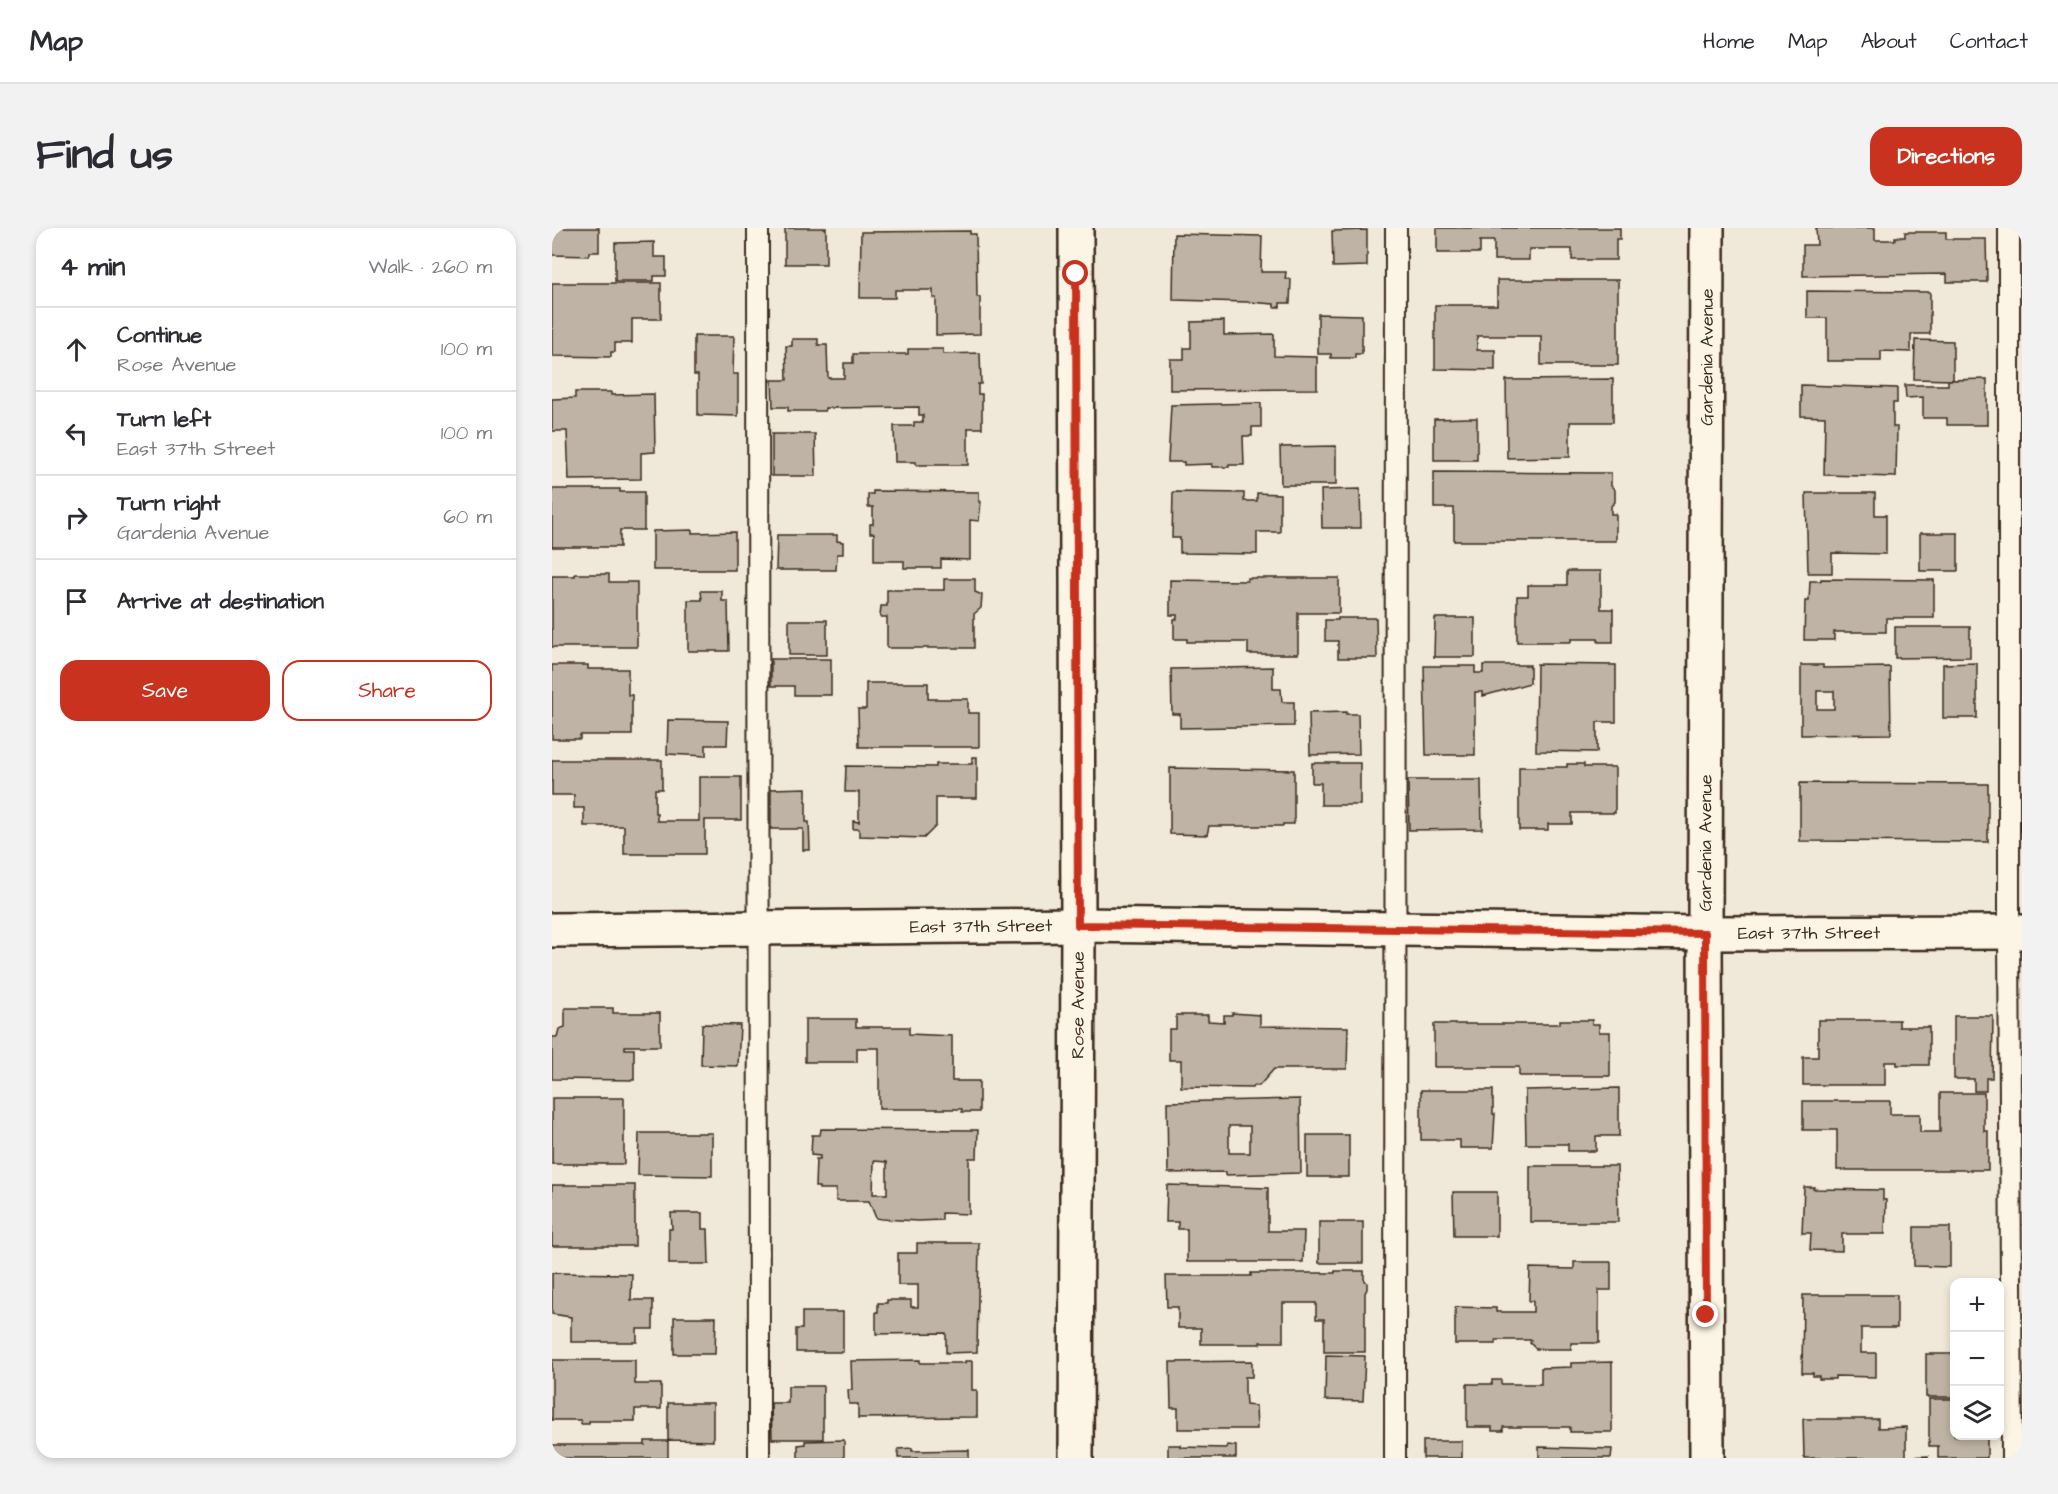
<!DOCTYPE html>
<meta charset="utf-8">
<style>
:root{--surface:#fff;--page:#f2f2f3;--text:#2b2b33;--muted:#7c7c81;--line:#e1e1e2;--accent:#c8321e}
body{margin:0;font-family:"Architects Daughter",sans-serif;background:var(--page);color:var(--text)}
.controls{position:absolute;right:18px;bottom:18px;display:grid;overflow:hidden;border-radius:12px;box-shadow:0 3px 9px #0003}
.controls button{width:54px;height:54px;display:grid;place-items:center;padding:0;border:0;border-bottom:2px solid var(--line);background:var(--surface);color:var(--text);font:30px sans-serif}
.stop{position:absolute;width:18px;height:18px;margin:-14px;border:4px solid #c8321e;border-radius:50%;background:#fff}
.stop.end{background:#c8321e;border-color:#fff;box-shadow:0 2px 6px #0008}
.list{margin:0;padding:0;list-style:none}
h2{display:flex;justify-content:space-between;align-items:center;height:78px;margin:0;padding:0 24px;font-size:26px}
h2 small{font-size:20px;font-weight:400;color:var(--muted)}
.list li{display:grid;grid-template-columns:39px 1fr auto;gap:18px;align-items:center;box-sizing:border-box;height:84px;padding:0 24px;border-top:2px solid var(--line)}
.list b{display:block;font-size:22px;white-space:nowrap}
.list p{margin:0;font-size:20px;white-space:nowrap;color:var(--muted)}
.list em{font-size:20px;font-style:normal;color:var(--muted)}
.actions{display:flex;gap:12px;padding:18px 24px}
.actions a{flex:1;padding:14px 0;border:2px solid var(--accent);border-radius:18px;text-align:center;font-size:21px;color:var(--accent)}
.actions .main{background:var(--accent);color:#fff}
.icon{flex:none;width:33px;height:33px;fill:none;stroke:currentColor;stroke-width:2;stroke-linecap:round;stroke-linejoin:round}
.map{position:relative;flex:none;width:1470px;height:1230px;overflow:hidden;border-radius:18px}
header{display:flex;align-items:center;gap:36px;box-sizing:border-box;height:84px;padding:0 30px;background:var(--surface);border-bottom:2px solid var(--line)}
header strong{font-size:28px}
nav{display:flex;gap:33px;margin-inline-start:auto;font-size:21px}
.intro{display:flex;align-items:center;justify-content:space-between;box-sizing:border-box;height:144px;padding:0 36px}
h1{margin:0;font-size:42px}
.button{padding:15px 27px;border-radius:18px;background:var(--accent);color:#fff;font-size:21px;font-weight:700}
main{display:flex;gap:36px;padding:0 36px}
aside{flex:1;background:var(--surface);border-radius:18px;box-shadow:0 3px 9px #0003}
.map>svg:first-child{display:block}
.building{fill:#beb3a4;stroke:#3b2a1e;stroke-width:1.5;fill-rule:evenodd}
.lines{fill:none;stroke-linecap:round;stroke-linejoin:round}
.lane-casing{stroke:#3b2a1e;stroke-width:24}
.street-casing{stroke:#3b2a1e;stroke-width:38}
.lane{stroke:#fcf5e5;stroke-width:20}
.street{stroke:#fcf5e5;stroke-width:33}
.route{stroke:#c8321e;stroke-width:8}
.labels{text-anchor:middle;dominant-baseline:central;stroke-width:4.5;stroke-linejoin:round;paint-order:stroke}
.street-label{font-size:18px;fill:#3b2a1e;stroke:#fcf5e5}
</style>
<header>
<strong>Map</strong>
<nav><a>Home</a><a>Map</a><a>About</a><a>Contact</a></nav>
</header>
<div class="intro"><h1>Find us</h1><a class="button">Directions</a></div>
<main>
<aside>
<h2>4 min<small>Walk · 260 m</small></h2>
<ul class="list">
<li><svg class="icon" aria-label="ahead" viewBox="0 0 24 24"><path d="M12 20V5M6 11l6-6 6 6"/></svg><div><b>Continue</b><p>Rose Avenue</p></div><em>100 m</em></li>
<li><svg class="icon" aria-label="left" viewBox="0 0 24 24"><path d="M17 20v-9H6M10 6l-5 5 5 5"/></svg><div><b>Turn left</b><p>East 37th Street</p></div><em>100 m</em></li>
<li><svg class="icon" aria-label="right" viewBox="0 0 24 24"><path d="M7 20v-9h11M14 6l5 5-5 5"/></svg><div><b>Turn right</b><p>Gardenia Avenue</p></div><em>60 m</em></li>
<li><svg class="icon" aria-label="arrive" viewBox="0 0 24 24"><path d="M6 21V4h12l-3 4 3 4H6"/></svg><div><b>Arrive at destination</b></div></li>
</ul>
<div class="actions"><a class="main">Save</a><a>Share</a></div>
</aside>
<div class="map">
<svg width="1470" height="1230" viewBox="0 0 1470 1230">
<rect width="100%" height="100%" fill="#f0e9d9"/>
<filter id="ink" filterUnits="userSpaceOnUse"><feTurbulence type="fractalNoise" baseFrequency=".0167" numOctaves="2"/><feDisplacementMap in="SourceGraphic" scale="12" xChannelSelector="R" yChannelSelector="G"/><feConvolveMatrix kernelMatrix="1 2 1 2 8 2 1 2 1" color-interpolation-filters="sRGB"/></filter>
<g filter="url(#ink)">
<path class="building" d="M 0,0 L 47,0 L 47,24 L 37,24 L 37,28 L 0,27 Z
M 233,0 L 274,0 L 274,36 L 233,36 Z
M 885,0 L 1068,0 L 1068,11 L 1064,11 L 1064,32 L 1020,32 L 1020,21 L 977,21 L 977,32 L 942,32 L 942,13 L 928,13 L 928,25 L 885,25 Z
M 1264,0 L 1323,0 L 1323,12 L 1343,12 L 1343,9 L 1353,9 L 1353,4 L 1394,4 L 1394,11 L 1434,11 L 1435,54 L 1395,54 L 1395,46 L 1251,48 L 1251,17 L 1265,17 Z
M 815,2 L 815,38 L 781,39 L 780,3 Z
M 418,3 L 418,6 L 424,6 L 425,69 L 428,69 L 428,106 L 384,107 L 384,70 L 381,70 L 381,62 L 343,62 L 343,70 L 308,70 L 309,4 Z
M 622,6 L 710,8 L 709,44 L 734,44 L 733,51 L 739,51 L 738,75 L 728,75 L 728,79 L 722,79 L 722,76 L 696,74 L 621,72 Z
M 102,14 L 102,29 L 114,29 L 114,48 L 102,48 L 102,53 L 63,53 L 63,15 Z
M 945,52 L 1066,52 L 1066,137 L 989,137 L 989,108 L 925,108 L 925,122 L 943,122 L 943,142 L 883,141 L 883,77 L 945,77 Z
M 0,55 L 109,55 L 109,91 L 80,91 L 80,115 L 63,115 L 63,124 L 59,124 L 59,129 L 0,128 Z
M 1255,63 L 1378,64 L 1378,106 L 1359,106 L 1359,124 L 1329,123 L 1329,133 L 1275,133 L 1275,90 L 1255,90 Z
M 766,86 L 810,87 L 810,126 L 803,126 L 803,130 L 779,130 L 779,126 L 766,126 Z
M 672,93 L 672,107 L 722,106 L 722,128 L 765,129 L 765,161 L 618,162 L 618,131 L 632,131 L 632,120 L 639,120 L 639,94 Z
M 142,108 L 182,108 L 181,146 L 186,146 L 186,188 L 146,187 L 146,147 L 142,147 Z
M 240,111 L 266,111 L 266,117 L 275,117 L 276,150 L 292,150 L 292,135 L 301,135 L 301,126 L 356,126 L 356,121 L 391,121 L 391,126 L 428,125 L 429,156 L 426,156 L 426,166 L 430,166 L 430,200 L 416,200 L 416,237 L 364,237 L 364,234 L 343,234 L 342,198 L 362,198 L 362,194 L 371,194 L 371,187 L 367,187 L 367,179 L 273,180 L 273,183 L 236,183 L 236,179 L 221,179 L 220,152 L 235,152 L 234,118 L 240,118 Z
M 1363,112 L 1401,113 L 1401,152 L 1362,151 Z
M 1061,151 L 1061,194 L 1018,194 L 1018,229 L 955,230 L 954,152 Z
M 1435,151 L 1435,197 L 1395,197 L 1395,190 L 1371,190 L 1371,169 L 1354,170 L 1353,157 L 1396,157 L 1396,152 Z
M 1249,157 L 1345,160 L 1345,175 L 1341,175 L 1341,199 L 1345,199 L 1344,249 L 1272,247 L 1273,189 L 1249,188 Z
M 23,164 L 59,164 L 59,167 L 102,166 L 103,224 L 89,225 L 89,251 L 17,252 L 15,203 L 0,203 L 0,171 L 23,170 Z
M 709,175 L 709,199 L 700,199 L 700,208 L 691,208 L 692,237 L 677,237 L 677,239 L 660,239 L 660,236 L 632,237 L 632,234 L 616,234 L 619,177 Z
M 916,190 L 925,190 L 925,232 L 882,232 L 882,191 Z
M 220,206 L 263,206 L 264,248 L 220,248 Z
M 784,218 L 784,257 L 729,257 L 728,219 Z
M 882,244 L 1059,245 L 1059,258 L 1063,262 L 1063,274 L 1059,278 L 1059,286 L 1064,286 L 1064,313 L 902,313 L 902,280 L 882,280 Z
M 0,261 L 68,261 L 68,264 L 92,264 L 92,302 L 68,302 L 68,319 L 0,319 Z
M 808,261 L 809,300 L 770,300 L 769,262 Z
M 321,263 L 427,264 L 427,274 L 429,274 L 427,293 L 418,292 L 418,332 L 389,331 L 389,340 L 352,340 L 352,333 L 322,333 L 322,305 L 318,305 L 318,296 L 321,296 L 321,279 L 316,279 L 316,266 L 321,266 Z
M 621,264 L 692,265 L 692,273 L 705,273 L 705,265 L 728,266 L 728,304 L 705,304 L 705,326 L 628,325 L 628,310 L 620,310 Z
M 1254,265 L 1323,265 L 1323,287 L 1334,287 L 1334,326 L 1280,325 L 1280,345 L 1256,345 Z
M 140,302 L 140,305 L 183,304 L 183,342 L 101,342 L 101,303 Z
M 1368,305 L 1406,305 L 1406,343 L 1368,343 Z
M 225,307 L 285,307 L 285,313 L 291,314 L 291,326 L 285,326 L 284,342 L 224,342 Z
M 1015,343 L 1049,343 L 1049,381 L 1061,381 L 1061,414 L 1046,414 L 1046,411 L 1019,411 L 1019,414 L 965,414 L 965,368 L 976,368 L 976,357 L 1015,357 Z
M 23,346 L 57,346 L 57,354 L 85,354 L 85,419 L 0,419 L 0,348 L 23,348 Z
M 695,350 L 787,350 L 787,385 L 746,385 L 746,426 L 696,426 L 696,414 L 635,414 L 635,411 L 622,411 L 622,391 L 625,391 L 625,387 L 618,387 L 618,352 L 695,353 Z
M 392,351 L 423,351 L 423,364 L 430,367 L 429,380 L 422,386 L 422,420 L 335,420 L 335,389 L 328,389 L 329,378 L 335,378 L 335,362 L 392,362 Z
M 1269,351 L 1382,352 L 1382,390 L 1334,390 L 1334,404 L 1282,404 L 1282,412 L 1252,412 L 1253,373 L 1257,373 L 1258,353 L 1269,353 Z
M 149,363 L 170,363 L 170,373 L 176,373 L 177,423 L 136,423 L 136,372 L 150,372 Z
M 786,390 L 824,390 L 825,430 L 786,430 L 786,413 L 773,413 L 773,392 L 786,392 Z
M 883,390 L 923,390 L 923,429 L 882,429 Z
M 237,392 L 275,392 L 275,427 L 237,427 Z
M 1343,399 L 1418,399 L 1418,429 L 1343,430 Z
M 219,431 L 279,431 L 279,467 L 242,467 L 242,458 L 219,458 Z
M 1425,435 L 1425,490 L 1391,490 L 1391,436 Z
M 985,436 L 1064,437 L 1064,494 L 1045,494 L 1045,524 L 984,523 Z
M 0,437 L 36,437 L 36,441 L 76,441 L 76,467 L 80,467 L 80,507 L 28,507 L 28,511 L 0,511 Z
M 931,437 L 978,437 L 978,455 L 931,468 L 931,464 L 923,464 L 923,527 L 874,527 L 872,438 L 923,438 L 923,445 L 931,445 Z
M 1249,437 L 1271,437 L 1271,440 L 1338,439 L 1339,506 L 1249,507 ZM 1265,463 L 1282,463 L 1282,481 L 1265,481 Z
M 721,439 L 721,461 L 729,461 L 730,474 L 742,474 L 742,498 L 628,500 L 628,486 L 620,486 L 619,441 Z
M 314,455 L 376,455 L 376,471 L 416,471 L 416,485 L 427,485 L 427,519 L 307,519 L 306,481 L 314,481 Z
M 794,484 L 794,486 L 806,486 L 807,526 L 758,527 L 757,485 Z
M 116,492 L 176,493 L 175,517 L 154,517 L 154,528 L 115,526 Z
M 420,529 L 425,529 L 425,570 L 384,570 L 384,598 L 372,610 L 307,608 L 307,601 L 301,601 L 301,593 L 307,594 L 307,564 L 293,564 L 294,538 L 384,539 L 384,536 L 420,536 Z
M 0,532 L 110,532 L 110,561 L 103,561 L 103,585 L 105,585 L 105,593 L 147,593 L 147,549 L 189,549 L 189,592 L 153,592 L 153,626 L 72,626 L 72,598 L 32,598 L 32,580 L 22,580 L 22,567 L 0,567 Z
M 760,535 L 808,535 L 808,577 L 769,577 L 769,555 L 760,555 Z
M 1015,536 L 1032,536 L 1032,539 L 1063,539 L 1063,585 L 1020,585 L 1020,596 L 996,596 L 996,602 L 967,602 L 967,539 L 1015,539 Z
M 618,540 L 742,542 L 742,596 L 731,596 L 731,598 L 657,598 L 655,607 L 618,606 Z
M 856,552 L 929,552 L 930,601 L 857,602 Z
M 1248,555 L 1436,556 L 1436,614 L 1248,613 Z
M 254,560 L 254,594 L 257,594 L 258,622 L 251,622 L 251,601 L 219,601 L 219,561 Z
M 13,780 L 61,780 L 61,785 L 108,785 L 108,818 L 73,818 L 73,821 L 82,821 L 82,852 L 0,851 L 0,809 L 5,809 L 7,801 L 13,799 Z
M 680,785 L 708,787 L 708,798 L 796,799 L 795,841 L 722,841 L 707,858 L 701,858 L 700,860 L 629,859 L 629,832 L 617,832 L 617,801 L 624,801 L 624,787 L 656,787 L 656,793 L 672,794 L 672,787 L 680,787 Z
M 1402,788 L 1441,788 L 1440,850 L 1434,850 L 1434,863 L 1422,863 L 1422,851 L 1402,851 Z
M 253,791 L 304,791 L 304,799 L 357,799 L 357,806 L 400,808 L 400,853 L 427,853 L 427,884 L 410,884 L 410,881 L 327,881 L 327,820 L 305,820 L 305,834 L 253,834 Z
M 1008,792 L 1040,792 L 1040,796 L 1047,796 L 1047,804 L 1058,804 L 1058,848 L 967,848 L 967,839 L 882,839 L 882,796 L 1008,796 Z
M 1266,792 L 1347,792 L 1347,799 L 1377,799 L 1377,837 L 1345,837 L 1345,834 L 1333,834 L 1333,857 L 1251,857 L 1251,829 L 1266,829 Z
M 150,796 L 188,797 L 186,838 L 149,837 Z
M 1067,860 L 1067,908 L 1044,908 L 1044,923 L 1016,923 L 1016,916 L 974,916 L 973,862 Z
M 869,862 L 941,862 L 941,886 L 943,886 L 941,920 L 908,920 L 908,912 L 869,912 Z
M 1388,865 L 1432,865 L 1432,903 L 1436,903 L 1436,942 L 1285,942 L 1285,902 L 1251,902 L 1251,873 L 1338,873 L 1338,886 L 1368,886 L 1368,904 L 1388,904 Z
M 0,870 L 72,870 L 72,936 L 0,936 Z
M 748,871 L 749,945 L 674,947 L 674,944 L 616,945 L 615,874 ZM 677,898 L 698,898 L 698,925 L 677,925 Z
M 269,901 L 426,902 L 425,930 L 417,930 L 417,986 L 390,985 L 390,992 L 366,993 L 330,991 L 324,990 L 317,973 L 284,973 L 284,961 L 267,961 L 267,959 L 263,959 L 264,931 L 268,931 L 268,928 L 259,927 L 260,907 L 268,907 ZM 322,933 L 335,934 L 335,966 L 321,966 Z
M 87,905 L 160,905 L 160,948 L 86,947 Z
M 755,907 L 797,907 L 797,949 L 755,949 Z
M 978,938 L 1065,938 L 1066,994 L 978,994 Z
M 0,957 L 83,957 L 83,1018 L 0,1018 Z
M 615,957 L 716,960 L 716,1003 L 752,1003 L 751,1034 L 635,1034 L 635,1001 L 626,1001 L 626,994 L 614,994 Z
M 1252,959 L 1262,959 L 1261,961 L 1331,962 L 1331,972 L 1334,972 L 1333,1006 L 1290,1006 L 1290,1023 L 1258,1022 L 1259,1005 L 1250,1005 Z
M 901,964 L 945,964 L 945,1008 L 902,1008 Z
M 119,985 L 150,985 L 150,1001 L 156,1001 L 157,1036 L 117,1036 L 117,1001 L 120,1001 Z
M 767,994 L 811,994 L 811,1035 L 767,1035 Z
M 1362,999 L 1398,999 L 1398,1039 L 1362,1038 Z
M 365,1015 L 427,1015 L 425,1124 L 394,1125 L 394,1105 L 324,1106 L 324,1084 L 326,1084 L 326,1075 L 335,1075 L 335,1072 L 359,1072 L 359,1079 L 366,1079 L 366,1057 L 346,1057 L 346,1025 L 365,1025 Z
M 1022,1034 L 1059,1034 L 1059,1062 L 1047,1062 L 1047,1115 L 1019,1115 L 1019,1121 L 984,1121 L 978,1115 L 979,1112 L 944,1112 L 944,1116 L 903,1116 L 903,1079 L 944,1080 L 944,1084 L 981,1084 L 981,1073 L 977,1073 L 978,1040 L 1022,1041 Z
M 783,1043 L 812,1043 L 812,1051 L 815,1055 L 815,1061 L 813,1065 L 813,1124 L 772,1124 L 772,1091 L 764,1091 L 764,1075 L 731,1075 L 731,1114 L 708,1114 L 708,1116 L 649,1116 L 649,1100 L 626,1100 L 626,1079 L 615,1079 L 614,1048 L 699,1048 L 699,1045 L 783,1045 Z
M 0,1045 L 80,1046 L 79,1072 L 101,1072 L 101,1101 L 85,1101 L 85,1114 L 19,1114 L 19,1089 L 0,1086 Z
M 1251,1067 L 1345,1067 L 1345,1100 L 1309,1100 L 1309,1125 L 1324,1125 L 1324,1149 L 1283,1148 L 1283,1151 L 1267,1151 L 1267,1148 L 1261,1148 L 1261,1145 L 1250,1145 Z
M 250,1084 L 291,1084 L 291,1124 L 244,1124 L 244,1101 L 250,1101 Z
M 122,1089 L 164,1089 L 163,1126 L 122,1126 Z
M 1374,1126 L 1402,1126 L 1402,1169 L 1374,1169 Z
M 774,1127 L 813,1128 L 811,1173 L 773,1172 Z
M 0,1132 L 83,1132 L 83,1156 L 109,1156 L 109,1181 L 83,1181 L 83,1193 L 37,1193 L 37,1196 L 29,1196 L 29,1192 L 0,1192 Z
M 368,1132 L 368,1135 L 413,1135 L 413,1133 L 420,1133 L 420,1162 L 425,1162 L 425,1189 L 306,1190 L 306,1176 L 297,1176 L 296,1162 L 300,1162 L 299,1133 Z
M 700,1133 L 700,1149 L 693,1149 L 693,1162 L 694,1177 L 704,1178 L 705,1201 L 626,1201 L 626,1180 L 619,1180 L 618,1134 Z
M 1060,1134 L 1060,1204 L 1018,1204 L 1018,1199 L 951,1199 L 951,1203 L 940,1203 L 940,1199 L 915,1199 L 915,1156 L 940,1156 L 940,1152 L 949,1152 L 949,1156 L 989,1156 L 989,1140 L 1019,1139 L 1019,1135 Z
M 236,1158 L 271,1158 L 271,1211 L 220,1211 L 219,1175 L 236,1175 Z
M 1377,1171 L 1402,1171 L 1402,1208 L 1435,1208 L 1435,1230 L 1386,1230 L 1386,1218 L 1377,1218 Z
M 116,1175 L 161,1175 L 161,1213 L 116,1212 Z
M 1251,1191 L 1326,1191 L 1326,1200 L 1354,1199 L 1354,1229 L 1376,1228 L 1376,1230 L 1252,1230 Z
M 292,1212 L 292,1230 L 246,1230 L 246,1217 L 253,1216 L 253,1213 Z
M 93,1213 L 116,1213 L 116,1230 L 0,1230 L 0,1217 L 93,1217 Z
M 871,1213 L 910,1213 L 910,1230 L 871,1230 Z
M 616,1217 L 628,1217 L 628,1219 L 674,1220 L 675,1217 L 684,1218 L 684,1230 L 616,1230 Z
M 987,1219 L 1060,1221 L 1059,1230 L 987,1230 Z
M 360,1220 L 360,1223 L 417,1222 L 417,1230 L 346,1230 L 346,1221 Z"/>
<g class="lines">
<defs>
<path id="lane" d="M 206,0 L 207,1230
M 1457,0 L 1457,704 L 1460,1230
M 843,1230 L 844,0"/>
<g id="street">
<path id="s1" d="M 0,702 L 526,697 L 1153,705 L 1470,704"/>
<path id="s2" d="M 524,1230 L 526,697 L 524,0"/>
<path id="s3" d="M 1155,1230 L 1153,705 L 1155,0"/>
</g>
</defs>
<use href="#lane" class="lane-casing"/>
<use href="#street" class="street-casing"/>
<use href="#lane" class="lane"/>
<use href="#street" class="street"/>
</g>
</g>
<g class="lines" filter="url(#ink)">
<path class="route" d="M 524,46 L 526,697 L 1153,705 L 1154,1087"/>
</g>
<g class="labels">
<g class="street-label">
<text stroke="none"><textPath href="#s3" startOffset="1101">Gardenia Avenue</textPath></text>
<text stroke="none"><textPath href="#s3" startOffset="615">Gardenia Avenue</textPath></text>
<text stroke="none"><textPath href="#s1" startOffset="429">East 37th Street</textPath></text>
<text stroke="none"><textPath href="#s1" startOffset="1257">East 37th Street</textPath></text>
<text stroke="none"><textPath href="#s2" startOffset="453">Rose Avenue</textPath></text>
</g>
</g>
</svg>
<div class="controls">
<button>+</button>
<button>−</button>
<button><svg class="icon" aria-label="layers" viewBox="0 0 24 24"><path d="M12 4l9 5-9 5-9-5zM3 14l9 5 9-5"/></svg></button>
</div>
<div class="stop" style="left:524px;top:46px"></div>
<div class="stop end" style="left:1154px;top:1087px"></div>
</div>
</main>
